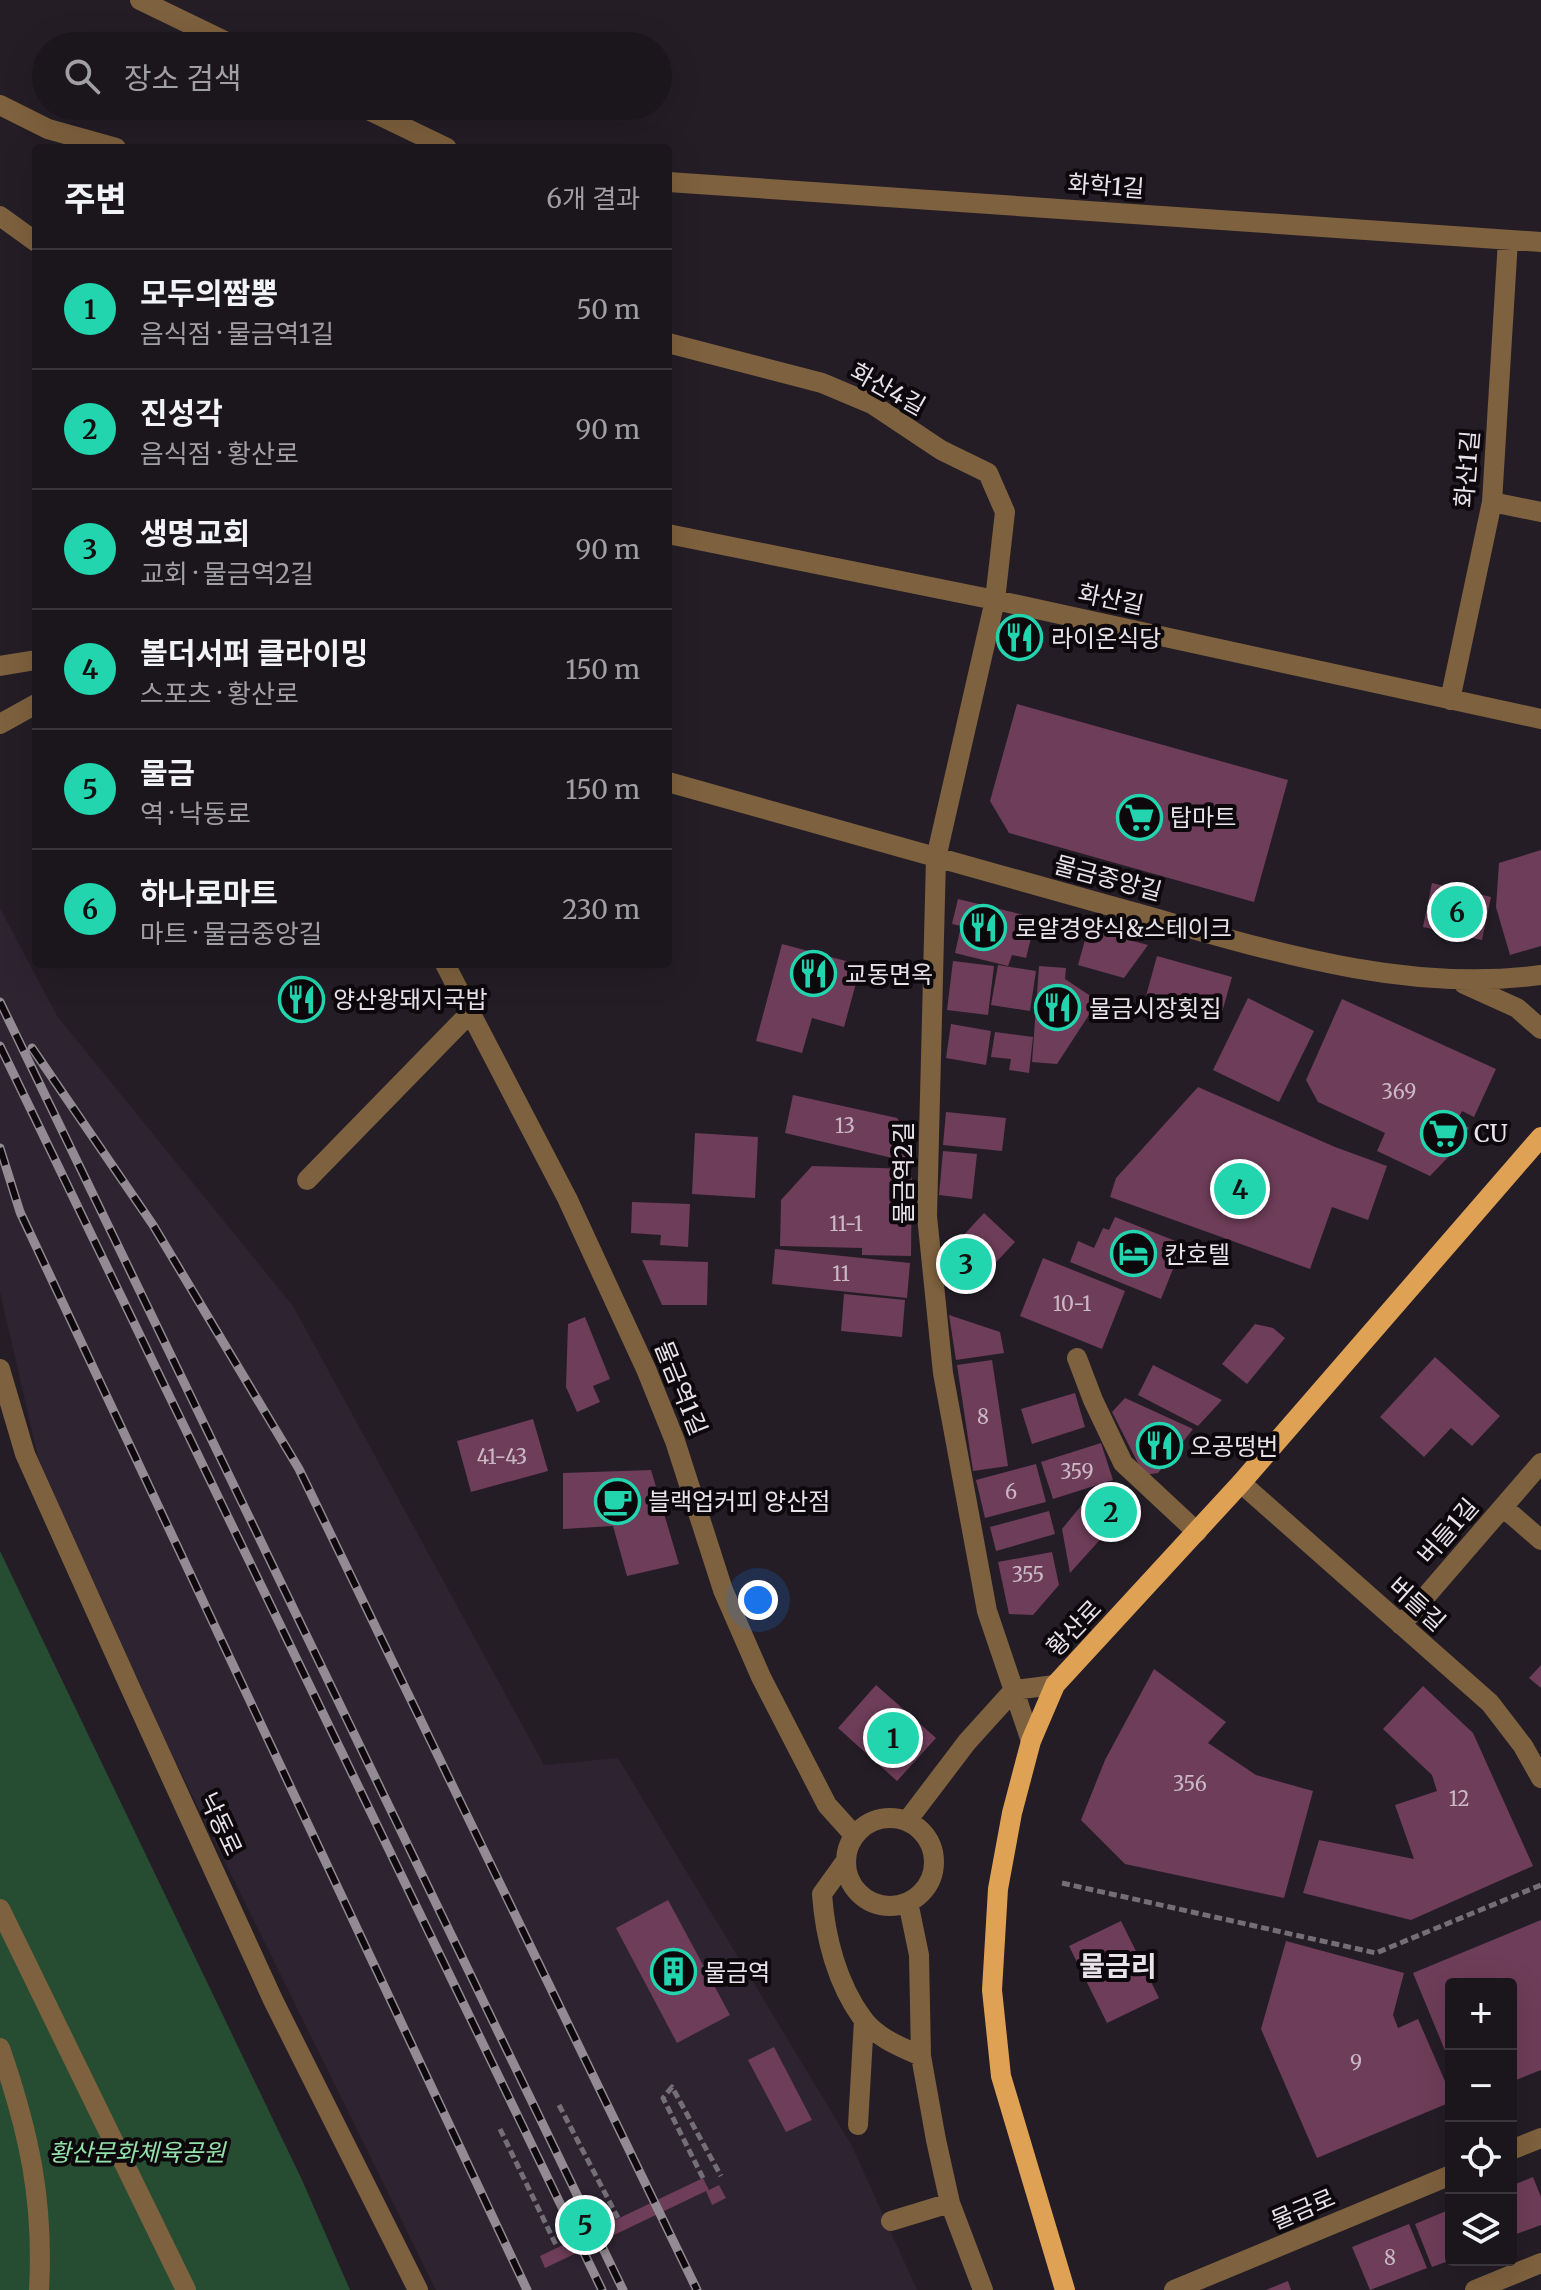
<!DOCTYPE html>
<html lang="ko">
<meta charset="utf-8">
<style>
:root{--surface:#1b161c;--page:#241f25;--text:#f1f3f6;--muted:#a09fa3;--line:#39353b;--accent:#22d5af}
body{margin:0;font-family:Merriweather,"Noto Sans KR",serif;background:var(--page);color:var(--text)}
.controls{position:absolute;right:24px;bottom:24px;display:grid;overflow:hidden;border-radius:8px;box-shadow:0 8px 32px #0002}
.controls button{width:72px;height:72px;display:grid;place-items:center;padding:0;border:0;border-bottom:2px solid var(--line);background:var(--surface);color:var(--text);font:40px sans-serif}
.you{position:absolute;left:758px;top:1600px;width:28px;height:28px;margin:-20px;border:6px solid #fff;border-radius:50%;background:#1a73e8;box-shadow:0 0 0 12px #1a73e833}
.badge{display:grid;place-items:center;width:52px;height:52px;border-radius:50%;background:var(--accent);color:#111;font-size:26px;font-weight:700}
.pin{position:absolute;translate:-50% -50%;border:4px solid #fff;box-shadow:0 2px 8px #0006}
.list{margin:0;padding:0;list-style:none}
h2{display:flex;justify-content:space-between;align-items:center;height:104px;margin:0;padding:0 32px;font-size:34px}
h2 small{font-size:26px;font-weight:400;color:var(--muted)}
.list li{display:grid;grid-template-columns:52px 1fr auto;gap:24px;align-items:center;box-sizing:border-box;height:120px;padding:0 32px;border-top:2px solid var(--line)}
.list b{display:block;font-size:30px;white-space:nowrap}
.list p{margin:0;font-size:26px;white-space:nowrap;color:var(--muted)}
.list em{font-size:26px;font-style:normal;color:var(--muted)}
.icon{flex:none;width:44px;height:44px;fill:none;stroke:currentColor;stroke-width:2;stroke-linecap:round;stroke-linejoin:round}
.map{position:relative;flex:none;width:1541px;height:2290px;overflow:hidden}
.search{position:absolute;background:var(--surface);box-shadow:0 8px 32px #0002;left:32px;top:32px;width:640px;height:88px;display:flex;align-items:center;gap:20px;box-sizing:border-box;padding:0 28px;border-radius:44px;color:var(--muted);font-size:30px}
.panel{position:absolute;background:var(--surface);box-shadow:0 8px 32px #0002;left:32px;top:144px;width:640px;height:824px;border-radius:8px}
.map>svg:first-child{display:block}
.built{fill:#2e2331}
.green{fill:#264c32}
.building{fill:#6e3d59}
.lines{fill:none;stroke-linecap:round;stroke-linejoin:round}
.path{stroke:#746e76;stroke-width:5;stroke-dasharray:8 4;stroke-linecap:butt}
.minor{stroke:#7e613e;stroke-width:20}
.major{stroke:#dfa255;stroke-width:20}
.rail-casing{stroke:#928b93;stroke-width:9}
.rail{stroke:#0c080c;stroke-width:6;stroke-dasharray:18;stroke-linecap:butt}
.labels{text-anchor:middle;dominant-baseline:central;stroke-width:8;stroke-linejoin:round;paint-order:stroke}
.number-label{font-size:20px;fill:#cab9c5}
.street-label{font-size:24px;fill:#e8e2e9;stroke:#0c080c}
.poi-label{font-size:24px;fill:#e8e2e9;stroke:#0c080c;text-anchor:start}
.park-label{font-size:24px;font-style:italic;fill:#93e1aa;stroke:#0c080c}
.quarter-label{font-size:28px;font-weight:bold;fill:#e8e2e9;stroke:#0c080c}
</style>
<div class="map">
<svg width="1541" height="2290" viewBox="0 0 1541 2290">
<rect width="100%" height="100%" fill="#241d26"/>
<path class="built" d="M 0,908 L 57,1016 L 293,1306 L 544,1765 L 618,1758 L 852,2146 L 917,2290 L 436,2290 L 49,1505 L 0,1292 Z"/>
<path class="green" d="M 0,1551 L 302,2180 L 350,2290 L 0,2290 Z"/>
<path class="building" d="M 1017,704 L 1288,780 L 1254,902 L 1009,833 L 990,801 Z
M 1541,850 L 1541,946 L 1510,955 L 1496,907 L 1499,863 Z
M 1432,883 L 1491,897 L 1482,940 L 1423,927 Z
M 958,899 L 1036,918 L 1026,958 L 1012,955 L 1008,966 L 955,953 L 961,926 L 952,924 Z
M 1088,929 L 1148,945 L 1124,978 L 1078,965 Z
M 782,944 L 861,965 L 844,1027 L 812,1018 L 802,1053 L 756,1041 Z
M 1157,956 L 1232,977 L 1221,1016 L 1146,996 Z
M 953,961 L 994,966 L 988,1015 L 947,1010 Z
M 998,965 L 1036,971 L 1030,1011 L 991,1005 Z
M 1039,966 L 1066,968 L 1065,979 L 1098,1001 L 1057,1064 L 1032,1062 Z
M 1248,998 L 1314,1031 L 1279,1102 L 1213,1070 Z
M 1342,999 L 1496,1069 L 1474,1117 L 1462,1111 L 1458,1119 L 1469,1128 L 1454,1151 L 1430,1176 L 1377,1151 L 1385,1133 L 1318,1102 L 1306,1080 Z
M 951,1024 L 991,1031 L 986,1065 L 946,1058 Z
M 995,1032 L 1033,1037 L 1029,1073 L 1009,1070 L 1011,1059 L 991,1057 Z
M 1198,1087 L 1335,1147 L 1387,1166 L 1368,1220 L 1332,1207 L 1310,1269 L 1110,1197 L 1116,1178 Z
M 793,1095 L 897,1118 L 914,1140 L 914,1163 L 785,1133 Z
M 946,1112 L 1006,1118 L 1002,1151 L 943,1145 Z
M 695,1133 L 758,1137 L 755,1198 L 692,1194 Z
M 943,1151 L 977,1154 L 972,1199 L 939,1195 Z
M 812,1166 L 912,1169 L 911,1256 L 862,1255 L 862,1248 L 780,1246 L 781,1200 Z
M 632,1202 L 690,1204 L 688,1247 L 660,1245 L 661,1235 L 631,1233 Z
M 984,1213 L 1015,1242 L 971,1289 L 945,1277 L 949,1251 Z
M 1115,1217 L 1183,1244 L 1161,1299 L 1070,1262 L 1078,1241 L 1094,1248 L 1103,1228 L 1109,1230 Z
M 775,1249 L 910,1263 L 907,1298 L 772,1284 Z
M 1043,1258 L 1125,1291 L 1102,1349 L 1020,1316 Z
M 642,1260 L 708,1262 L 707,1305 L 662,1305 Z
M 844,1294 L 905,1300 L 902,1337 L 841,1331 Z
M 949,1315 L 1000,1332 L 1004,1353 L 956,1360 Z
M 585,1317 L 610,1379 L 593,1386 L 600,1402 L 577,1412 L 566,1387 L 568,1324 Z
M 1255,1324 L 1273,1328 L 1285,1338 L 1247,1384 L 1222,1364 Z
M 1435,1357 L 1500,1416 L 1472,1446 L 1451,1428 L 1424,1457 L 1380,1417 Z
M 992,1360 L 1008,1466 L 973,1471 L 957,1365 Z
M 1153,1365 L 1222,1400 L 1198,1426 L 1138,1395 Z
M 1075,1393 L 1085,1427 L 1032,1444 L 1021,1409 Z
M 1125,1398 L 1193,1429 L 1158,1473 L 1144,1475 L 1112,1412 Z
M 533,1419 L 548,1471 L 471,1492 L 457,1441 Z
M 1101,1443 L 1113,1480 L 1053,1499 L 1041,1462 Z
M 1036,1464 L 1046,1502 L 985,1518 L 976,1480 Z
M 651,1470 L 679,1564 L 627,1576 L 613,1526 L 563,1529 L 563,1473 Z
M 1126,1491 L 1134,1502 L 1070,1573 L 1062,1529 L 1085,1501 Z
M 1049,1511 L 1055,1534 L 996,1551 L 990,1527 Z
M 1052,1552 L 1059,1585 L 1033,1615 L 1009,1614 L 998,1562 Z
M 1541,1665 L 1541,1688 L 1529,1678 Z
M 1154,1669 L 1226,1722 L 1208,1743 L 1256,1775 L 1313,1791 L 1284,1898 L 1125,1864 L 1081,1820 L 1105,1760 Z
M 876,1685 L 936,1738 L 897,1781 L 838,1728 Z
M 1423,1686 L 1473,1733 L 1533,1866 L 1411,1920 L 1303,1893 L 1319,1840 L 1414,1859 L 1395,1805 L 1437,1791 L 1432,1775 L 1383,1729 Z
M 668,1900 L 730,2015 L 677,2043 L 616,1928 Z
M 1541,1920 L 1541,2070 L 1511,2082 L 1511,1984 L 1451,1984 L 1451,2065 L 1413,1973 Z
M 1121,1921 L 1159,1998 L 1107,2023 L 1069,1946 Z
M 1286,1941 L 1404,1973 L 1393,2015 L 1398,2028 L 1418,2019 L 1451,2095 L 1451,2102 L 1317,2158 L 1261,2029 Z
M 774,2047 L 812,2120 L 786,2132 L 748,2060 Z
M 1533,2177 L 1541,2197 L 1541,2225 L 1511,2236 L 1511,2186 Z
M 703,2178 L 709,2190 L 719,2185 L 726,2198 L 712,2205 L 706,2191 L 545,2268 L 540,2256 Z
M 1451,2209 L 1451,2260 L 1432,2267 L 1415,2224 Z
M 1409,2224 L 1427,2268 L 1370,2290 L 1352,2247 Z
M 1288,2281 L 1291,2290 L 1266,2290 Z"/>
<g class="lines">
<path class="path" d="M 1062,1883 L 1376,1953 L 1541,1885
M 559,2105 L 618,2218
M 500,2129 L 557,2247
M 703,2178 L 663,2098 L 672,2087 L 721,2176"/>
<path class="minor" d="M 140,0 L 235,46
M 0,105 L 48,129 L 116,148
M 360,106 L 447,148
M 668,182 L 1541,242
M 0,216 L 36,242
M 668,343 L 822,383 L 872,404 L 941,450 L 988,473 L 1005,512 L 995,600 L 936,858 L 927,1216 L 943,1373 L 987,1611 L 1031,1741
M 1492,502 L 1541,512
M 668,534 L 995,600 L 1541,719
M 0,666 L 36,660
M 1450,700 L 1492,502 L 1508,240
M 0,724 L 36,704
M 668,782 C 814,823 960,864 1107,905 C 1248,943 1393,995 1541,975
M 445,964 L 567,1198 L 646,1369 L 675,1441 L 723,1590 L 761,1677 L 827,1805 L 854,1835
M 1464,984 L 1517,1008 L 1541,1029
M 307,1180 L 470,1013
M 1077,1358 L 1093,1400 L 1123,1463 L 1197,1532
M 0,1369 L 25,1454 L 129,1685 L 273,2000 L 418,2290
M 1241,1483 L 1490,1703 L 1523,1746 L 1541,1778
M 1503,1507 L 1541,1540
M 1401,1625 L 1541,1463
M846 1862a44 44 0 1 1 88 0a44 44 0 1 1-88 0Z
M 907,1821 L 967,1742 L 1014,1690 L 1055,1685
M 845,1862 L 822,1894 C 825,1937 837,1984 863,2019 C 877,2038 901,2047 921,2056
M 908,1902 L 919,1955 L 921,2056 L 936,2140 L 950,2203 L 983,2290
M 0,1909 L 186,2290
M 0,2048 C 29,2132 44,2200 39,2290
M 858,2125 L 864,2020
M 1511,2150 L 1541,2138
M 891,2221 L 950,2203
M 1174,2290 L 1451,2175
M 1475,2290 L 1541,2263"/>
<path class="major" d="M 1065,2290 L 1001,2076 L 992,1990 L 998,1889 L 1012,1813 L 1031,1741 L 1055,1685 L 1241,1483 L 1541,1137"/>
<defs>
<path id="rail" d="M 0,1002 L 623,2290
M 0,1046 L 602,2290
M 32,1048 L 153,1225 L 299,1469 L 697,2290
M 0,1148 L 20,1212 L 527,2290"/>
</defs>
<use href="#rail" class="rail-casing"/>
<use href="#rail" class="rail"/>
</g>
<defs>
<symbol id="restaurant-ring" viewBox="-11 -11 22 22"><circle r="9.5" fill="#0c080c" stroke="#22d5af" stroke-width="1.5"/><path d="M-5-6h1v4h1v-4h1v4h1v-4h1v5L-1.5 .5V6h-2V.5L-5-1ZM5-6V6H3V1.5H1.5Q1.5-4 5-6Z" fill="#22d5af"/></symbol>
<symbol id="supermarket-ring" viewBox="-11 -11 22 22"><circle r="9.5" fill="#0c080c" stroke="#22d5af" stroke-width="1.5"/><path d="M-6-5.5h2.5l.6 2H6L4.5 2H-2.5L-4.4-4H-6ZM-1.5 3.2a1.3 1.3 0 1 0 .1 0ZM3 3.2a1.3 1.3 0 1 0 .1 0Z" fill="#22d5af"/></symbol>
<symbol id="hotel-ring" viewBox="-11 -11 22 22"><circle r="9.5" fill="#0c080c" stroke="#22d5af" stroke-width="1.5"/><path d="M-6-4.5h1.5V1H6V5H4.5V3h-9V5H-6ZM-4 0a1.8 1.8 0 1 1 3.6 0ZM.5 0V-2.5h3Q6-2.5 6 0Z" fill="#22d5af"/></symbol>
<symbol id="cafe-ring" viewBox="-11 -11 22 22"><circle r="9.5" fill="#0c080c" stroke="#22d5af" stroke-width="1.5"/><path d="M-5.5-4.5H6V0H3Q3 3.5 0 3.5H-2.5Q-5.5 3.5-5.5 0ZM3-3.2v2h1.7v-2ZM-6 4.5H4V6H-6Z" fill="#22d5af"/></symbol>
<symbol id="building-ring" viewBox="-11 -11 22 22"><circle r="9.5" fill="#0c080c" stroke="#22d5af" stroke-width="1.5"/><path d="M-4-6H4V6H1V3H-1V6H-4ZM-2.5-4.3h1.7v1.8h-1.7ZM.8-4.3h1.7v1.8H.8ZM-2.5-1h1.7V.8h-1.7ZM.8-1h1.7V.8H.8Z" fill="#22d5af"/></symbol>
</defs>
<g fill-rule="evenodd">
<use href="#restaurant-ring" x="994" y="612" width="51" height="51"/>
<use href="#supermarket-ring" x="1114" y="792" width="51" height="51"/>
<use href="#restaurant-ring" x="958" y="902" width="51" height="51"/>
<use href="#restaurant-ring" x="788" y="948" width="51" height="51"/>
<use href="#restaurant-ring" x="276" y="974" width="51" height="51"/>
<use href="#restaurant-ring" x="1032" y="982" width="51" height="51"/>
<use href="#supermarket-ring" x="1418" y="1108" width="51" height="51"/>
<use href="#hotel-ring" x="1108" y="1228" width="51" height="51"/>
<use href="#restaurant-ring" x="1134" y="1420" width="51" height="51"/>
<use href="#cafe-ring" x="592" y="1476" width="51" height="51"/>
<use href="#building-ring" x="648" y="1946" width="51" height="51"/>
</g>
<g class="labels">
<g class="number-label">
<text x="1399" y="1091">369</text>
<text x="845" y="1125">13</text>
<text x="846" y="1223">11-1</text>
<text x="841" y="1273">11</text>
<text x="1072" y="1303">10-1</text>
<text x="983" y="1416">8</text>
<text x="502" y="1456">41-43</text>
<text x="1077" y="1471">359</text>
<text x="1011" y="1491">6</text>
<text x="1028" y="1574">355</text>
<text x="1190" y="1783">356</text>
<text x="1459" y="1798">12</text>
<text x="1356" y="2062">9</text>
<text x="1390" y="2257">8</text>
</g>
<g class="street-label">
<text transform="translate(1106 186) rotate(4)">화학1길</text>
<text transform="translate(888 389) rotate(29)">화산4길</text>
<text transform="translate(1467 469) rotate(-85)">화산1길</text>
<text transform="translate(1111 599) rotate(12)">화산길</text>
<text transform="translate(1108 878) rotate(15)">물금중앙길</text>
<text transform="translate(903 1173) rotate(-90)">물금역2길</text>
<text transform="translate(681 1388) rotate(68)">물금역1길</text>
<text transform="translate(1448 1531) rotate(-49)">버들1길</text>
<text transform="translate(1417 1604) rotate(42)">버들길</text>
<text transform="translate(1074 1628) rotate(-46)">황산로</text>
<text transform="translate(221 1824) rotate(65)">낙동로</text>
<text transform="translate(1303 2209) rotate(-23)">물금로</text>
</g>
<g class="poi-label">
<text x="1051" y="638">라이온식당</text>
<text x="1170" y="817">탑마트</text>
<text x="1015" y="928">로얄경양식&amp;스테이크</text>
<text x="845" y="974">교동면옥</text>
<text x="333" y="999">양산왕돼지국밥</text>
<text x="1089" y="1008">물금시장횟집</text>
<text x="1474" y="1133">CU</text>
<text x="1164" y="1254">칸호텔</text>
<text x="1190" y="1446">오공떵번</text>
<text x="648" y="1501">블랙업커피 양산점</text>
<text x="704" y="1972">물금역</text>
</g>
<g class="park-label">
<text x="137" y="2152">황산문화체육공원</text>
</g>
<g class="quarter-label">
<text x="1118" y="1966">물금리</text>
</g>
</g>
</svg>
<div class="controls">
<button>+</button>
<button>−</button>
<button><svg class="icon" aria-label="locate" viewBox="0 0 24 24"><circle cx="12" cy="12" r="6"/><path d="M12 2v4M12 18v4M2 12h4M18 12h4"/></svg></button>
<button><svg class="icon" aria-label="layers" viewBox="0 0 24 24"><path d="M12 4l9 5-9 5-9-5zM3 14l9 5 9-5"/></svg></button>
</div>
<div class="you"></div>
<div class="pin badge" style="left:893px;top:1738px">1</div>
<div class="pin badge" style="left:1111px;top:1512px">2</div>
<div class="pin badge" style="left:966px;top:1264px">3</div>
<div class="pin badge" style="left:1240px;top:1189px">4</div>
<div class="pin badge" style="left:585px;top:2225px">5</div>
<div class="pin badge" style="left:1457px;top:912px">6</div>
<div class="search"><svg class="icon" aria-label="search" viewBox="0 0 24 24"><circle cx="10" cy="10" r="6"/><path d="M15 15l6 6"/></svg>장소 검색</div>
<section class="panel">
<h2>주변<small>6개 결과</small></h2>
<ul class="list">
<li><span class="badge">1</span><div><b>모두의짬뽕</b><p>음식점 · 물금역1길</p></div><em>50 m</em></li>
<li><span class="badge">2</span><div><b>진성각</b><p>음식점 · 황산로</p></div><em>90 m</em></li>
<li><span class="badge">3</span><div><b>생명교회</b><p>교회 · 물금역2길</p></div><em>90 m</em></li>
<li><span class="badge">4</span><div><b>볼더서퍼 클라이밍</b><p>스포츠 · 황산로</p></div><em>150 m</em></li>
<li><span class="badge">5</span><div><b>물금</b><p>역 · 낙동로</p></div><em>150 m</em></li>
<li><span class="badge">6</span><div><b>하나로마트</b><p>마트 · 물금중앙길</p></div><em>230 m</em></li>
</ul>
</section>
</div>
